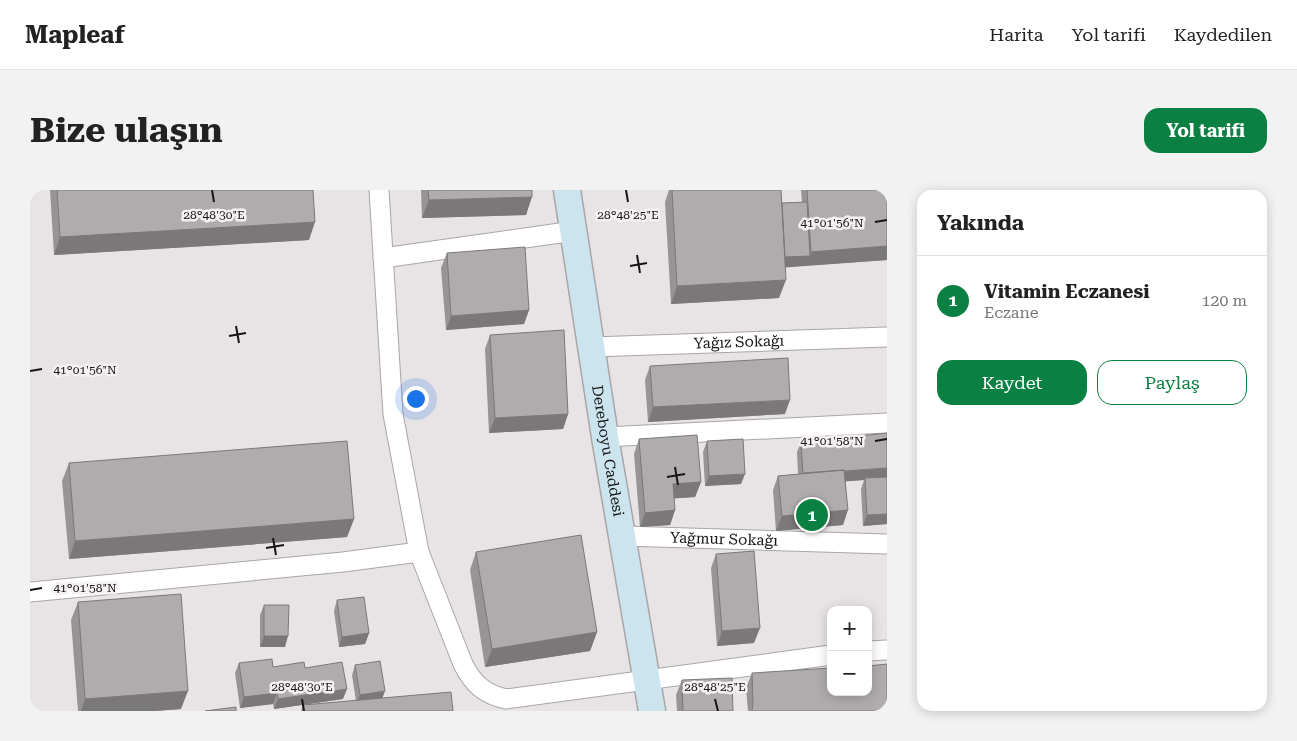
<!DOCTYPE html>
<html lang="tr">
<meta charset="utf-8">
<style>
:root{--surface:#fff;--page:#f2f2f2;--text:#222;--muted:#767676;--line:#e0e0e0;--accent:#0b8043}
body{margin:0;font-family:"Roboto Serif",serif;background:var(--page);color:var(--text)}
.controls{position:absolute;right:15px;bottom:15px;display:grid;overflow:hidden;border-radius:10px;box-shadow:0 2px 12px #0003}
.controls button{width:45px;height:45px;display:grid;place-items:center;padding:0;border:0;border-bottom:1px solid var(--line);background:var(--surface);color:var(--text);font:25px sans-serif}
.you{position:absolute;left:385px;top:208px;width:18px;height:18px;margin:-12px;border:4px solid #fff;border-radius:50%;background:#1a73e8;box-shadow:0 0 0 8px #1a73e833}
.badge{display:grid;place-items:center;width:32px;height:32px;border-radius:50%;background:var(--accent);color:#fff;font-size:16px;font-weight:700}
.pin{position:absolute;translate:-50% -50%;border:2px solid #fff;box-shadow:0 1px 5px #0006}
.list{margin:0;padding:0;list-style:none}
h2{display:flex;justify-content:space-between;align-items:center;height:65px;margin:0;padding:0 20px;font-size:21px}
h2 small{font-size:16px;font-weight:400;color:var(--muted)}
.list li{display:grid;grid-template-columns:32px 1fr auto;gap:15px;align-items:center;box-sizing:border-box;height:90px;padding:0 20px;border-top:1px solid var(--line)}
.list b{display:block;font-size:19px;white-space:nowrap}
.list p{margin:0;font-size:16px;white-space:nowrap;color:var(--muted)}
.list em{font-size:16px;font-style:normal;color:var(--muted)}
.actions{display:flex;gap:10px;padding:15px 20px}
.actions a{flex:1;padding:11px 0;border:1px solid var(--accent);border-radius:15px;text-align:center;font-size:18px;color:var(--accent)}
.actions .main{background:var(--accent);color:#fff}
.map{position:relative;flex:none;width:857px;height:521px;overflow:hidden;border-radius:15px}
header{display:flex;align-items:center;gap:30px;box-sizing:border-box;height:70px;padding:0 25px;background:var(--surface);border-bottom:1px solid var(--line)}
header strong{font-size:24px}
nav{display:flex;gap:28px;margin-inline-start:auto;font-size:18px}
.intro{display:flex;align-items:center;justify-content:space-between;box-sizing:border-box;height:120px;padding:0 30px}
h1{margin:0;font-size:35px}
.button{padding:12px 22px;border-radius:15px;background:var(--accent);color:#fff;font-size:18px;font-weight:700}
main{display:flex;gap:30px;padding:0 30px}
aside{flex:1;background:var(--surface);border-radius:15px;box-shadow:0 2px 12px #0003}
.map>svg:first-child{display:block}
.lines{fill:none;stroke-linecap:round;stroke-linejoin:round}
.street-casing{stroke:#aaa6a7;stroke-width:21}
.secondary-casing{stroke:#aaa6a7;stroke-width:29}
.street{stroke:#fff;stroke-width:19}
.secondary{stroke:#cbe4ee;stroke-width:26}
.wall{fill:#979495}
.shaded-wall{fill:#7b7879}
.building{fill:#b0acad;stroke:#7b7879}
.ticks{fill:none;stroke:#171516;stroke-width:2}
.labels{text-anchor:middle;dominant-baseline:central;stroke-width:5;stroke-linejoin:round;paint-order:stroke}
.street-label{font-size:15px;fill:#171516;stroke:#f5f0f1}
.ticks-label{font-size:12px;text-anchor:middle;fill:#171516;stroke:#f5f0f1;stroke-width:5;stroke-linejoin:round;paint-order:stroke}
</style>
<header>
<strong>Mapleaf</strong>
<nav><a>Harita</a><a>Yol tarifi</a><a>Kaydedilen</a></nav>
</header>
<div class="intro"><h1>Bize ulaşın</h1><a class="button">Yol tarifi</a></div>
<main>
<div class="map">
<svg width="857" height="521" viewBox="0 0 857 521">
<rect width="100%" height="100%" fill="#e8e3e4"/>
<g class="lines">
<defs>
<g id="street">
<path d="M 349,0 L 363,224 L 389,362 L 433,474 C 443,494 454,504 476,509 L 801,465"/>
<path d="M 353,68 L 544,41"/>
<path id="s1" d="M 561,157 L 857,147"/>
<path d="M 575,247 L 857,233"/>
<path id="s2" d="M 592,346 L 857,354"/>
<path d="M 0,402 L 313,372 L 389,362"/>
<path d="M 838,461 L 857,460"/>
</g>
<g id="secondary">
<path id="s3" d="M 537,0 L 575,247 L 622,521"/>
</g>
</defs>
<use href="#street" class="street-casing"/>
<use href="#secondary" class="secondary-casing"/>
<use href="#street" class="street"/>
<use href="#secondary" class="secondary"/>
</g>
<path class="wall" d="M 20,0 L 283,0 L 279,50 L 24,65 Z
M 391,0 L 502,0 L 496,25 L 392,28 Z
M 639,0 L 751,0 L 752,13 L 772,12 L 771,0 L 857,0 L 857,70 L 755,77 L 749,108 L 641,114 L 635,12 Z
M 417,63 L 499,120 L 494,134 L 416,140 L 411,78 Z
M 460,145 L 538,224 L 533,239 L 459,243 L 455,159 Z
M 620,176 L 755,224 L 618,232 L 615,190 Z
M 857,243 L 857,334 L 833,336 L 831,299 L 834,290 L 816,291 L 813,335 L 746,341 L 743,300 L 748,286 L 768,284 L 767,262 L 771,252 Z
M 609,249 L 671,292 L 665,307 L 644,308 L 645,320 L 640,335 L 610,337 L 604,264 Z
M 677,251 L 711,294 L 675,296 L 673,262 Z
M 39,273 L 324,329 L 317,347 L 39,369 L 32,291 Z
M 446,362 L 567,442 L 560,461 L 455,477 L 440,380 Z
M 686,364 L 724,453 L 687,456 L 681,378 Z
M 307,410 L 339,443 L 335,454 L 309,457 L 304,421 Z
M 48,412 L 151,519 L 124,521 L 48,521 L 41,430 Z
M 234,415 L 255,457 L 230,457 L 230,425 Z
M 209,473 L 243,477 L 275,478 L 313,509 L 244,519 L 243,514 L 210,518 L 205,483 Z
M 325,475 L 352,508 L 423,521 L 271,521 L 273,515 L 326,511 L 322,485 Z
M 722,483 L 857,521 L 718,521 L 716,498 Z
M 652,490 L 703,521 L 647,521 L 646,505 Z"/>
<path class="shaded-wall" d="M 502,7 L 496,25 L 392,28 L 399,10 Z
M 285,32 L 279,50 L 24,65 L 30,47 Z
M 857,56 L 857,70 L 748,78 L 752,67 L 780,66 L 781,62 Z
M 756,90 L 749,108 L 641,114 L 647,96 Z
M 499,120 L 494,134 L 416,140 L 421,126 Z
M 760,210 L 755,224 L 618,232 L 623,217 Z
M 538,224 L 533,239 L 459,243 L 465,228 Z
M 857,278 L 857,288 L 835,288 L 834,290 L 769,295 L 773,285 Z
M 715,284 L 711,294 L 675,296 L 679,286 Z
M 671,292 L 665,307 L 638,309 L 643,294 Z
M 645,320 L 640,335 L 610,337 L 615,323 Z
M 818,320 L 813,335 L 746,341 L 752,326 Z
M 857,324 L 857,334 L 833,336 L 837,325 Z
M 324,329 L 317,347 L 39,369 L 45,351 Z
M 730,438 L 724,453 L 687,456 L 692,441 Z
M 567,442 L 560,461 L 455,477 L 462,459 Z
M 339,443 L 335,454 L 309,457 L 312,447 Z
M 234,446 L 258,446 L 255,457 L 230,457 Z
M 317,499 L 313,509 L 244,519 L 248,509 Z
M 158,501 L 151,519 L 124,521 L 51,521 L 55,509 Z
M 355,501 L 351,512 L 326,515 L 330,505 Z
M 247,503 L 243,514 L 210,518 L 214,507 Z"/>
<path class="building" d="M 27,0 L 283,0 L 285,32 L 30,47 Z
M 398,0 L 502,0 L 502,7 L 399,10 Z
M 642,0 L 751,0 L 756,90 L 647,96 Z
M 777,0 L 857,0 L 857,56 L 781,62 Z
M 777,12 L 780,66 L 755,67 L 752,13 Z
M 495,57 L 499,120 L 421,126 L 417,63 Z
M 534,140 L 538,224 L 465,228 L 460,145 Z
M 758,168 L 760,210 L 623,217 L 620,176 Z
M 857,243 L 857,278 L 815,281 L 814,280 L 773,283 L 771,252 Z
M 667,245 L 671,292 L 643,294 L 645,320 L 615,323 L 609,249 Z
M 713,249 L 715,284 L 679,286 L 677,251 Z
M 317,251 L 324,329 L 45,351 L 39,273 Z
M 814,280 L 818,320 L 752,326 L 748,286 Z
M 857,287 L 857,324 L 837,325 L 835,288 Z
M 551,345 L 567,442 L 462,459 L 446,362 Z
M 724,361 L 730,438 L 692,441 L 686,364 Z
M 151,404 L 158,501 L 55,509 L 48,412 Z
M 334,407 L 339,443 L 312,447 L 307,410 Z
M 234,415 L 259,415 L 258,446 L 234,446 Z
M 242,469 L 243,477 L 274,472 L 275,478 L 312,472 L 317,499 L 248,509 L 247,503 L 214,507 L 209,473 Z
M 350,471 L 355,501 L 330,505 L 325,475 Z
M 857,474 L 857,521 L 722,521 L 723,513 L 722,483 L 801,478 L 801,502 L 838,502 L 838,476 Z
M 702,488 L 703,521 L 653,521 L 652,490 Z
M 421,502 L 423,521 L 274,521 L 273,515 Z
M 206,517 L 206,521 L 175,521 Z"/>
<path class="ticks" d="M 182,0 L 184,12M 596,0 L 598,12M 845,32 L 857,30M 607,65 L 610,83M 600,76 L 617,73M 206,136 L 209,153M 199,146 L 216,143M 0,181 L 12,179M 845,251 L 857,249M 645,277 L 648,295M 637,287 L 655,284M 243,348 L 246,365M 236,358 L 254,355M 0,400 L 12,398M 272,509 L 274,521M 685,509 L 688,521"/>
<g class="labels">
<g class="street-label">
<text stroke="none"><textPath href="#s1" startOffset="148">Yağız Sokağı</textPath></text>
<text stroke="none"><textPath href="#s3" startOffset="264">Dereboyu Caddesi</textPath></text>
<text stroke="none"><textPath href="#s2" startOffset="102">Yağmur Sokağı</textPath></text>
</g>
</g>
<g class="ticks-label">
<text x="184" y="29">28°48'30"E</text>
<text x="598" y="29">28°48'25"E</text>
<text x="802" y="37">41°01'56"N</text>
<text x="55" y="184">41°01'56"N</text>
<text x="802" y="255">41°01'58"N</text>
<text x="55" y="402">41°01'58"N</text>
<text x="272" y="501">28°48'30"E</text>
<text x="685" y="501">28°48'25"E</text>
</g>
</svg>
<div class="controls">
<button>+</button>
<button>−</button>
</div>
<div class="you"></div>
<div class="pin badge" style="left:782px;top:325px">1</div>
</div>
<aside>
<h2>Yakında<small></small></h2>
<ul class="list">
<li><span class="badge">1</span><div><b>Vitamin Eczanesi</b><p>Eczane</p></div><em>120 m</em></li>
</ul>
<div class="actions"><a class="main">Kaydet</a><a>Paylaş</a></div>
</aside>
</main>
